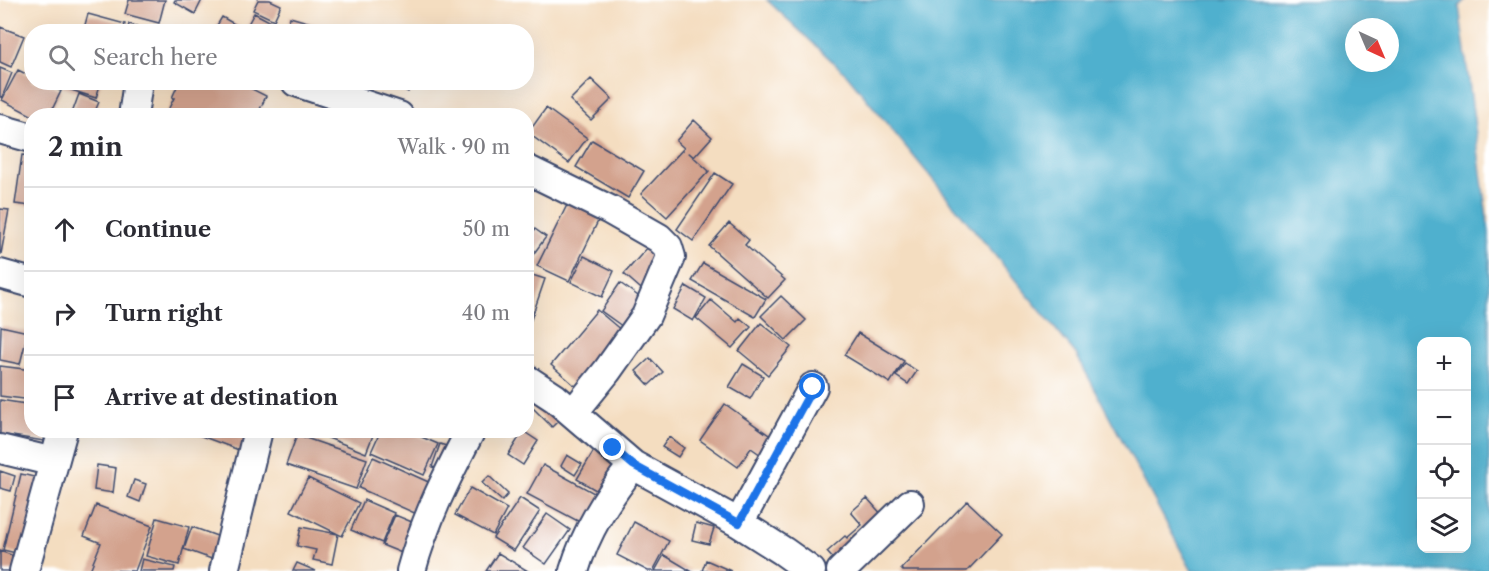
<!DOCTYPE html>
<meta charset="utf-8">
<style>
:root{--surface:#fff;--page:#f7f7f7;--text:#2b2b33;--muted:#7c7c81;--line:#e1e1e2}
body{margin:0;font-family:"Libre Caslon Text",serif;background:var(--page);color:var(--text)}
.controls{position:absolute;right:18px;bottom:18px;display:grid;overflow:hidden;border-radius:12px;box-shadow:0 6px 24px #0002}
.controls button{width:54px;height:54px;display:grid;place-items:center;padding:0;border:0;border-bottom:2px solid var(--line);background:var(--surface);color:var(--text);font:30px sans-serif}
.compass{position:absolute;left:1345px;top:18px;width:54px;height:54px;border-radius:50%;background:var(--surface);box-shadow:0 6px 24px #0002;rotate:136deg}
.stop{position:absolute;width:18px;height:18px;margin:-14px;border:4px solid #1a73e8;border-radius:50%;background:#fff}
.stop.end{background:#1a73e8;border-color:#fff;box-shadow:0 2px 6px #0008}
.list{margin:0;padding:0;list-style:none}
h2{display:flex;justify-content:space-between;align-items:center;height:78px;margin:0;padding:0 24px;font-size:26px}
h2 small{font-size:20px;font-weight:400;color:var(--muted)}
.list li{display:grid;grid-template-columns:39px 1fr auto;gap:18px;align-items:center;box-sizing:border-box;height:84px;padding:0 24px;border-top:2px solid var(--line)}
.list b{display:block;font-size:22px;white-space:nowrap}
.list em{font-size:20px;font-style:normal;color:var(--muted)}
.icon{flex:none;width:33px;height:33px;fill:none;stroke:currentColor;stroke-width:2;stroke-linecap:round;stroke-linejoin:round}
.map{position:relative;flex:none;width:1489px;height:571px;overflow:hidden}
.search{position:absolute;background:var(--surface);box-shadow:0 6px 24px #0002;left:24px;top:24px;width:510px;height:66px;display:flex;align-items:center;gap:15px;box-sizing:border-box;padding:0 21px;border-radius:24px;color:var(--muted);font-size:22px}
.panel{position:absolute;background:var(--surface);box-shadow:0 6px 24px #0002;left:24px;top:108px;width:510px;height:330px;border-radius:24px}
.map>svg:first-child{display:block}
.water{fill:#4fb0ce;stroke:#357096;stroke-width:1.5;fill-rule:evenodd}
.building{fill:#d3a28d}
.lines{fill:none;stroke-linecap:round;stroke-linejoin:round}
.minor-casing{stroke:#3c496d;stroke-width:32}
.minor{stroke:#fff;stroke-width:28}
.route{stroke:#1a73e8;stroke-width:8}
</style>
<div class="map">
<svg width="1489" height="571" viewBox="0 0 1489 571">
<rect width="100%" height="100%" fill="#fff"/>
<filter id="ink" filterUnits="userSpaceOnUse"><feTurbulence type="fractalNoise" baseFrequency=".0167" numOctaves="2"/><feDisplacementMap in="SourceGraphic" scale="12" xChannelSelector="R" yChannelSelector="G"/><feConvolveMatrix kernelMatrix="1 2 1 2 8 2 1 2 1" color-interpolation-filters="sRGB"/></filter>
<filter id="wash" filterUnits="userSpaceOnUse"><feTurbulence type="fractalNoise" baseFrequency=".008" numOctaves="4" result="noise"/><feDisplacementMap in="SourceGraphic" scale="24" xChannelSelector="R" yChannelSelector="G"/><feGaussianBlur stdDeviation="1.35" result="paint"/><feColorMatrix in="noise" values="0 0 0 0 0 0 0 0 0 0 0 0 0 0 0 0 0 1.4 0 .05"/><feComposite in="paint" operator="in"/></filter>
<g filter="url(#wash)">
<rect width="100%" height="100%" fill="#f4ddc0"/>
<path class="water" d="M 767,0 L 1465,0 L 1459,6 L 1489,233 L 1489,571 L 1192,571 L 1076,354 L 847,75 ZM 1354,27 L 1390,27 L 1390,63 L 1354,63 ZM 1422,342 L 1466,342 L 1466,548 L 1422,548 Z"/>
<g id="blocks">
<path class="building" d="M 129,0 L 165,0 L 159,23 L 125,14 Z
M 175,0 L 202,0 L 195,14 L 174,2 Z
M 258,0 L 270,0 L 281,5 L 274,20 L 253,10 Z
M 254,13 L 275,24 L 271,32 L 258,32 L 247,26 Z
M 88,14 L 125,24 L 123,32 L 83,32 Z
M 222,17 L 248,32 L 213,32 Z
M 290,17 L 318,25 L 316,32 L 286,32 Z
M 129,24 L 155,31 L 155,32 L 127,32 Z
M 0,27 L 24,36 L 11,67 L 0,62 Z
M 0,68 L 12,73 L 2,97 L 0,97 Z
M 18,70 L 32,77 L 32,82 L 43,82 L 61,91 L 49,116 L 33,116 L 2,100 Z
M 591,79 L 612,99 L 591,120 L 570,100 Z
M 63,82 L 101,82 L 96,98 L 62,87 Z
M 179,82 L 238,82 L 266,96 L 257,116 L 165,116 L 174,98 L 172,98 Z
M 394,82 L 413,82 L 408,92 L 393,84 Z
M 79,94 L 99,102 L 93,116 L 71,116 Z
M 546,108 L 587,138 L 569,163 L 528,133 Z
M 694,120 L 712,137 L 694,157 L 688,152 L 709,171 L 667,217 L 641,194 L 684,148 L 676,141 Z
M 592,140 L 644,171 L 628,198 L 576,167 Z
M 22,155 L 32,156 L 32,206 L 15,204 Z
M 715,173 L 732,184 L 693,241 L 677,229 Z
M 569,201 L 600,217 L 569,281 L 537,266 Z
M 0,209 L 9,210 L 1,254 L 0,254 Z
M 729,223 L 749,240 L 745,245 L 785,280 L 768,298 L 709,246 Z
M 535,229 L 546,237 L 529,260 L 526,259 L 526,240 Z
M 648,247 L 661,257 L 655,301 L 624,274 Z
M 584,256 L 614,271 L 602,297 L 571,282 Z
M 703,263 L 766,299 L 755,317 L 692,281 Z
M 526,273 L 545,279 L 527,331 L 526,331 Z
M 620,283 L 652,306 L 633,334 L 601,311 Z
M 686,286 L 706,298 L 693,321 L 673,309 Z
M 781,296 L 806,320 L 786,340 L 761,316 Z
M 711,300 L 737,322 L 740,318 L 751,327 L 732,348 L 696,318 Z
M 597,310 L 628,336 L 581,391 L 551,365 Z
M 761,323 L 791,347 L 768,375 L 739,351 Z
M 1,326 L 28,332 L 20,364 L 0,360 Z
M 858,333 L 904,361 L 890,383 L 844,355 Z
M 650,358 L 663,372 L 649,385 L 636,371 Z
M 905,363 L 917,371 L 908,384 L 896,376 Z
M 743,364 L 763,376 L 750,399 L 729,387 Z
M 0,366 L 32,370 L 32,400 L 0,396 Z
M 526,384 L 557,402 L 548,412 L 558,421 L 552,427 L 526,401 Z
M 0,400 L 32,405 L 32,430 L 46,430 L 44,441 L 0,434 Z
M 725,404 L 776,440 L 764,457 L 751,448 L 738,467 L 700,440 Z
M 185,430 L 255,430 L 247,453 Z
M 308,430 L 375,430 L 366,453 Z
M 381,430 L 405,430 L 438,444 L 424,475 L 371,452 Z
M 523,431 L 538,441 L 523,465 L 508,455 Z
M 297,435 L 367,459 L 356,489 L 286,465 Z
M 669,437 L 684,448 L 678,457 L 662,447 Z
M 440,444 L 456,449 L 449,472 L 432,467 Z
M 596,447 L 625,464 L 606,496 L 577,479 Z
M 567,455 L 582,464 L 575,475 L 561,466 Z
M 373,457 L 444,489 L 430,520 L 359,488 Z
M 97,465 L 116,468 L 113,493 L 94,490 Z
M 543,465 L 605,499 L 589,527 L 527,494 Z
M 0,471 L 15,476 L 11,491 L 0,488 Z
M 21,474 L 43,479 L 25,555 L 3,550 Z
M 489,476 L 508,494 L 502,501 L 482,483 Z
M 308,478 L 359,503 L 342,536 L 291,511 Z
M 134,480 L 146,484 L 140,502 L 128,497 Z
M 470,488 L 507,509 L 493,535 L 455,515 Z
M 520,498 L 540,511 L 514,551 L 493,538 Z
M 867,498 L 892,526 L 843,570 L 827,552 L 845,536 L 847,538 L 862,525 L 851,512 Z
M 364,500 L 394,513 L 382,543 L 351,530 Z
M 967,501 L 1002,534 L 967,571 L 903,571 L 901,569 Z
M 96,505 L 152,526 L 135,571 L 90,570 L 101,543 L 84,536 Z
M 547,514 L 570,530 L 546,564 L 523,548 Z
M 395,515 L 436,532 L 424,562 L 382,545 Z
M 157,518 L 189,527 L 179,565 L 146,556 Z
M 634,522 L 669,541 L 653,571 L 648,571 L 617,555 Z
M 696,523 L 714,528 L 709,544 L 692,540 Z
M 192,527 L 228,540 L 220,562 L 184,549 Z
M 301,527 L 338,534 L 332,564 L 313,560 L 316,550 L 297,546 Z
M 0,551 L 22,559 L 17,571 L 0,571 Z
M 498,553 L 528,571 L 486,571 Z
M 664,555 L 691,571 L 655,571 Z
M 142,559 L 175,567 L 174,571 L 139,571 Z
M 706,560 L 731,571 L 702,571 Z
M 297,563 L 316,571 L 293,571 Z"/>
</g>
</g>
<g filter="url(#ink)">
<use href="#blocks" fill-opacity="0" stroke="#3c496d" stroke-width="1.5"/>
<g class="lines">
<defs>
<path id="minor" d="M 296,82 L 399,116
M 133,116 L 138,82
M 0,129 L 32,138
M 526,169 L 610,210 L 659,238 L 668,247 L 671,257 L 646,316 L 607,371 L 573,413
M 0,274 L 32,283
M 526,379 L 555,398 L 633,465 L 739,523 L 783,551 L 811,571
M 0,449 L 54,462
M 739,523 L 813,387
M 24,571 L 63,430
M 224,571 L 258,430
M 411,571 C 425,519 446,478 471,430
M 574,571 C 586,531 607,498 633,465
M 841,571 L 910,504"/>
</defs>
<use href="#minor" class="minor-casing"/>
<use href="#minor" class="minor"/>
</g>
</g>
<g class="lines" filter="url(#ink)">
<path class="route" d="M 613,448 L 633,465 L 739,523 L 813,387"/>
</g>
</svg>
<div class="controls">
<button>+</button>
<button>−</button>
<button><svg class="icon" aria-label="locate" viewBox="0 0 24 24"><circle cx="12" cy="12" r="6"/><path d="M12 2v4M12 18v4M2 12h4M18 12h4"/></svg></button>
<button><svg class="icon" aria-label="layers" viewBox="0 0 24 24"><path d="M12 4l9 5-9 5-9-5zM3 14l9 5 9-5"/></svg></button>
</div>
<svg class="compass" viewBox="-18 -18 36 36"><path d="M0-13l5 13h-10z" fill="#e53935"/><path d="M0 13l5-13h-10z" fill="#7c7c81"/></svg>
<div class="stop" style="left:813px;top:387px"></div>
<div class="stop end" style="left:613px;top:448px"></div>
<div class="search"><svg class="icon" aria-label="search" viewBox="0 0 24 24"><circle cx="10" cy="10" r="6"/><path d="M15 15l6 6"/></svg>Search here</div>
<section class="panel">
<h2>2 min<small>Walk · 90 m</small></h2>
<ul class="list">
<li><svg class="icon" aria-label="ahead" viewBox="0 0 24 24"><path d="M12 20V5M6 11l6-6 6 6"/></svg><div><b>Continue</b></div><em>50 m</em></li>
<li><svg class="icon" aria-label="right" viewBox="0 0 24 24"><path d="M7 20v-9h11M14 6l5 5-5 5"/></svg><div><b>Turn right</b></div><em>40 m</em></li>
<li><svg class="icon" aria-label="arrive" viewBox="0 0 24 24"><path d="M6 21V4h12l-3 4 3 4H6"/></svg><div><b>Arrive at destination</b></div></li>
</ul>
</section>
</div>
